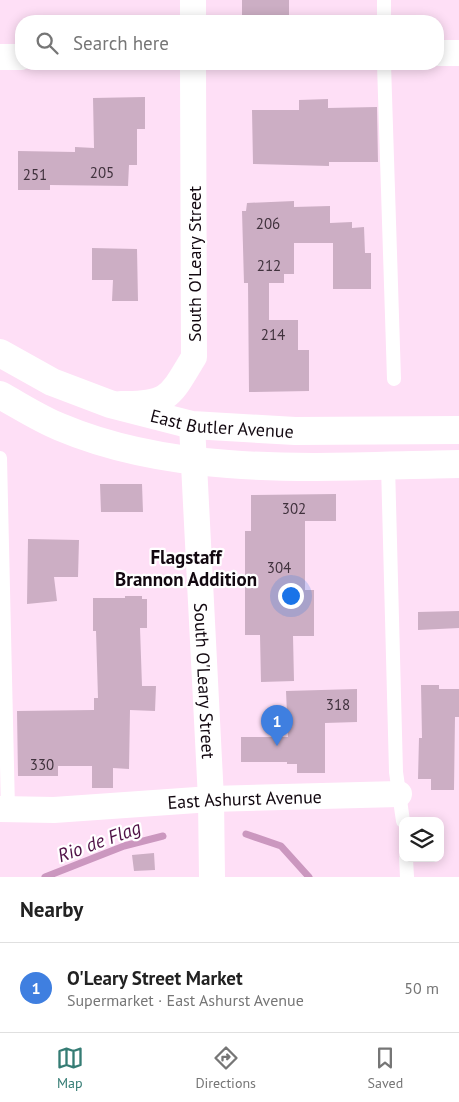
<!DOCTYPE html>
<meta charset="utf-8">
<style>
:root{--surface:#fff;--page:#f6f6f6;--text:#222;--muted:#767676;--line:#e0e0e0;--accent:#357c74}
body{margin:0;font-family:"PT Sans",sans-serif;background:var(--page);color:var(--text)}
.controls{position:absolute;right:15px;bottom:15px;display:grid;overflow:hidden;border-radius:10px;box-shadow:0 2px 12px #0003}
.controls button{width:45px;height:45px;display:grid;place-items:center;padding:0;border:0;border-bottom:1px solid var(--line);background:var(--surface);color:var(--text);font:25px sans-serif}
.you{position:absolute;left:290px;top:595px;width:18px;height:18px;margin:-12px;border:4px solid #fff;border-radius:50%;background:#1a73e8;box-shadow:0 0 0 8px #1a73e833}
.badge{display:grid;place-items:center;width:32px;height:32px;border-radius:50%;background:var(--accent);color:#fff;font-size:16px;font-weight:700}
.pin{position:absolute;translate:-50% -41px;filter:drop-shadow(0 1px 2px #0008)}
.pin::after{content:'';position:absolute;top:26px;width:18px;height:15px;background:inherit;clip-path:polygon(0 0,100% 0,50% 100%)}
.list{margin:0;padding:0;list-style:none}
h2{display:flex;justify-content:space-between;align-items:center;height:65px;margin:0;padding:0 20px;font-size:21px}
h2 small{font-size:16px;font-weight:400;color:var(--muted)}
.list li{display:grid;grid-template-columns:32px 1fr auto;gap:15px;align-items:center;box-sizing:border-box;height:90px;padding:0 20px;border-top:1px solid var(--line)}
.list b{display:block;font-size:19px;white-space:nowrap}
.list p{margin:0;font-size:16px;white-space:nowrap;color:var(--muted)}
.list em{font-size:16px;font-style:normal;color:var(--muted)}
.icon{flex:none;width:28px;height:28px;fill:none;stroke:currentColor;stroke-width:2;stroke-linecap:round;stroke-linejoin:round}
.map{position:relative;flex:none;width:459px;height:877px;overflow:hidden}
.search{position:absolute;background:var(--surface);box-shadow:0 2px 12px #0003;left:15px;right:15px;top:15px;height:55px;display:flex;align-items:center;gap:12px;box-sizing:border-box;padding:0 18px;border-radius:20px;color:var(--muted);font-size:19px}
.sheet{height:155px;background:var(--surface)}
nav{display:flex;justify-content:space-around;align-items:center;box-sizing:border-box;height:70px;border-top:1px solid var(--line);background:var(--surface);font-size:14px;color:var(--muted)}
nav a{display:grid;justify-items:center;gap:2px}
nav .on{color:var(--accent)}
.map>svg:first-child{display:block}
.lines{fill:none;stroke-linecap:round;stroke-linejoin:round}
.stream{stroke:#cb97bf;stroke-width:7}
.building{fill:#ccaec4}
.service{stroke:#fff;stroke-width:14}
.minor{stroke:#fff;stroke-width:26}
.secondary{stroke:#fff;stroke-width:28}
.labels{text-anchor:middle;dominant-baseline:central;stroke-width:4.5;stroke-linejoin:round;paint-order:stroke}
.number-label{font-size:15px;fill:#40323d}
.street-label{font-size:18px;fill:#120810;stroke:#fff}
.neighbourhood-label{font-size:19px;font-weight:bold;fill:#120810;stroke:#fff}
.water-label{font-size:19px;font-style:italic;fill:#501247;stroke:#fff}
</style>
<div class="map">
<svg width="459" height="877" viewBox="0 0 459 877">
<rect width="100%" height="100%" fill="#fedff6"/>
<g class="lines">
<path class="stream" d="M 246,834 L 281,846 L 309,877
M 45,877 L 124,846 L 163,836"/>
</g>
<path class="building" d="M 242,0 L 289,0 L 289,21 L 242,21 Z
M 145,97 L 145,129 L 137,129 L 137,165 L 129,165 L 128,186 L 50,185 L 50,190 L 18,190 L 18,151 L 75,152 L 75,147 L 94,148 L 93,98 Z
M 328,99 L 328,108 L 377,107 L 378,162 L 329,162 L 329,166 L 253,164 L 252,110 L 299,110 L 299,100 Z
M 294,201 L 294,207 L 330,206 L 330,223 L 352,222 L 352,228 L 364,227 L 365,253 L 371,253 L 371,289 L 333,289 L 333,243 L 294,243 L 294,274 L 284,274 L 284,283 L 269,283 L 269,320 L 298,320 L 298,350 L 309,350 L 309,391 L 249,392 L 248,283 L 244,283 L 242,211 L 246,211 L 247,203 Z
M 92,248 L 137,249 L 138,301 L 112,301 L 113,280 L 92,280 Z
M 100,484 L 142,484 L 143,512 L 101,512 Z
M 336,494 L 336,521 L 305,521 L 305,590 L 314,590 L 314,636 L 293,636 L 294,681 L 261,682 L 260,635 L 245,635 L 245,531 L 251,531 L 251,495 Z
M 28,539 L 79,540 L 78,577 L 54,577 L 57,601 L 27,604 Z
M 125,596 L 142,596 L 142,599 L 147,599 L 147,628 L 140,628 L 142,686 L 156,686 L 155,711 L 130,710 L 129,769 L 113,768 L 113,788 L 92,788 L 92,766 L 58,766 L 58,776 L 18,776 L 17,711 L 94,710 L 94,698 L 98,698 L 96,631 L 93,631 L 93,598 L 125,598 Z
M 459,611 L 459,628 L 418,630 L 418,612 Z
M 421,685 L 439,685 L 439,689 L 459,689 L 459,717 L 455,717 L 454,790 L 431,790 L 431,779 L 418,779 L 419,738 L 422,738 Z
M 357,689 L 357,722 L 325,723 L 325,773 L 297,773 L 297,764 L 287,764 L 287,762 L 241,762 L 241,737 L 288,737 L 286,691 Z
M 154,853 L 155,870 L 134,871 L 132,855 Z"/>
<g class="lines">
<path class="service" d="M 384,21 L 384,0
M 384,64 L 394,379
M 0,458 L 8,809
M 388,465 L 396,772 L 403,821
M 406,858 L 407,877"/>
<g class="minor">
<path d="M 193,0 L 193,21"/>
<path d="M 438,53 L 459,53"/>
<path d="M 0,57 L 21,57"/>
<path d="M 121,404 C 170,405 170,396 194,357 L 193,64"/>
<path id="s1" d="M 192,425 L 211,799 L 212,877"/>
<path id="s2" d="M 0,809 L 54,810 L 211,799 L 399,794"/>
</g>
<g class="secondary">
<path id="s3" d="M 0,353 L 52,382 L 110,404 L 192,425 L 295,431 L 459,430"/>
<path d="M 0,395 C 20,406 40,419 60,427 C 183,479 329,466 459,464"/>
</g>
</g>
<g class="labels">
<g class="number-label">
<text x="102" y="172">205</text>
<text x="35" y="174">251</text>
<text x="268" y="223">206</text>
<text x="269" y="265">212</text>
<text x="273" y="334">214</text>
<text x="294" y="508">302</text>
<text x="279" y="567">304</text>
<text x="338" y="704">318</text>
<text x="42" y="764">330</text>
</g>
<g class="street-label">
<text transform="translate(194 264) rotate(-90)">South O'Leary Street</text>
<text stroke="none"><textPath href="#s3" startOffset="236">East Butler Avenue</textPath></text>
<text stroke="none"><textPath href="#s1" startOffset="256">South O'Leary Street</textPath></text>
<text stroke="none"><textPath href="#s2" startOffset="245">East Ashurst Avenue</textPath></text>
</g>
<g class="neighbourhood-label">
<text x="186" y="557">Flagstaff<tspan x="186" dy="22">Brannon Addition</tspan></text>
</g>
<g class="water-label">
<text transform="translate(99 841) rotate(-20)">Rio de Flag</text>
</g>
</g>
</svg>
<div class="controls">
<button><svg class="icon" aria-label="layers" viewBox="0 0 24 24"><path d="M12 4l9 5-9 5-9-5zM3 14l9 5 9-5"/></svg></button>
</div>
<div class="you"></div>
<div class="pin badge" style="left:277px;top:746px;background:#3f7fe0">1</div>
<div class="search"><svg class="icon" aria-label="search" viewBox="0 0 24 24"><circle cx="10" cy="10" r="6"/><path d="M15 15l6 6"/></svg>Search here</div>
</div>
<section class="sheet">
<h2>Nearby<small></small></h2>
<ul class="list">
<li><span class="badge" style="background:#3f7fe0">1</span><div><b>O'Leary Street Market</b><p>Supermarket · East Ashurst Avenue</p></div><em>50 m</em></li>
</ul>
</section>
<nav>
<a class="on"><svg class="icon" aria-label="map" viewBox="0 0 24 24"><path d="M3 6l6-2 6 2 6-2v14l-6 2-6-2-6 2zM9 4v14M15 6v14"/></svg>Map</a>
<a><svg class="icon" aria-label="directions" viewBox="0 0 24 24"><path d="M12 3l9 9-9 9-9-9zM9 14v-3h6M13 9l2 2-2 2"/></svg>Directions</a>
<a><svg class="icon" aria-label="saved" viewBox="0 0 24 24"><path d="M7 4h10v16l-5-4-5 4z"/></svg>Saved</a>
</nav>
